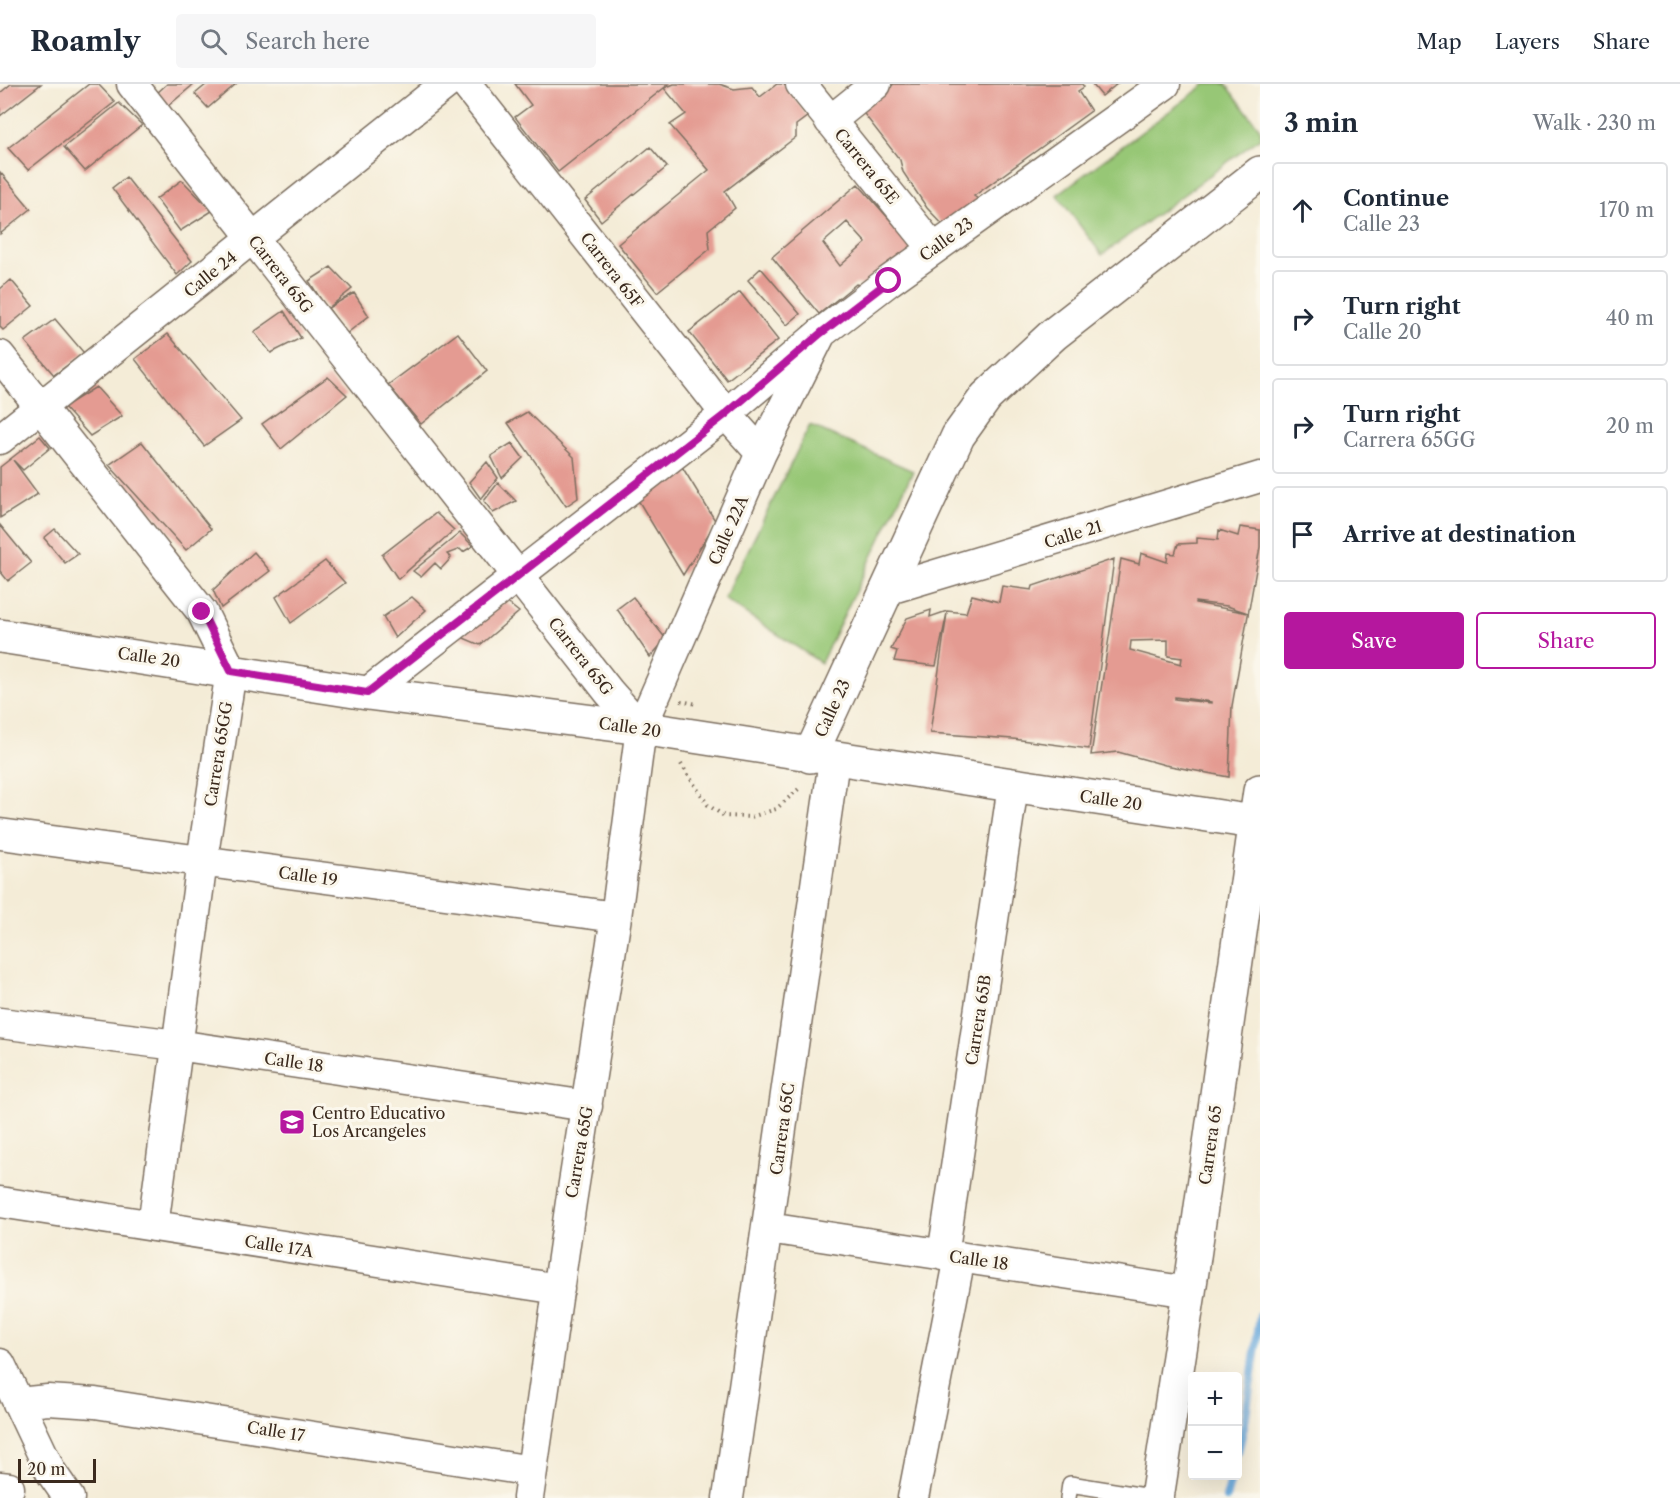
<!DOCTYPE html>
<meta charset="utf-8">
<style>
:root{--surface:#fff;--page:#f6f6f7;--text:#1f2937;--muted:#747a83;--line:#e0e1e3;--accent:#b5179e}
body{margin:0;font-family:"Libre Caslon Text",serif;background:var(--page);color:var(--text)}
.controls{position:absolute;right:18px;bottom:18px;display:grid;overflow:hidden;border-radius:6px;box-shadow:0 6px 24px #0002}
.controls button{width:54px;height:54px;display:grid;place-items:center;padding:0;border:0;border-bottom:2px solid var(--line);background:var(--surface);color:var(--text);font:30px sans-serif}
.scale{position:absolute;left:18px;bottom:15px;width:78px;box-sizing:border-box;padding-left:6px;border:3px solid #3b2a1e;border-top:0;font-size:16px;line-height:21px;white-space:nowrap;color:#3b2a1e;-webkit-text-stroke:4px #fbf7ec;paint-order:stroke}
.stop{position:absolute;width:18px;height:18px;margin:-14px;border:4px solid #b5179e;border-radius:50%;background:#fff}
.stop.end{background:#b5179e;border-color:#fff;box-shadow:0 2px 6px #0008}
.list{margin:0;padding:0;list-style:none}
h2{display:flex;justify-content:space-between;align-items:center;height:78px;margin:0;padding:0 24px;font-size:26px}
h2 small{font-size:20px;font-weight:400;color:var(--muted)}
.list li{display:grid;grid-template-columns:39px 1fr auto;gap:18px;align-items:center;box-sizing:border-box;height:96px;margin:0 12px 12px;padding:0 12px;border:2px solid var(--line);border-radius:6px}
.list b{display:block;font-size:22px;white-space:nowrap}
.list p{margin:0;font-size:20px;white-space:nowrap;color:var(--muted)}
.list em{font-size:20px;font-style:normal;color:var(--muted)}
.actions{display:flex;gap:12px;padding:18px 24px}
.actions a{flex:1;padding:14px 0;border:2px solid var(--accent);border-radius:6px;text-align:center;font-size:21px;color:var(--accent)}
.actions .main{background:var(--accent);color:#fff}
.icon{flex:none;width:33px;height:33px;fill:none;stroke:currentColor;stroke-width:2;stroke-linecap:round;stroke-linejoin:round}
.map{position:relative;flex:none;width:1260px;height:1414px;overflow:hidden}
header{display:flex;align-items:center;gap:36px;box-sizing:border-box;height:84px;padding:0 30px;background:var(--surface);border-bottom:2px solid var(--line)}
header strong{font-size:28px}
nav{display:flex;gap:33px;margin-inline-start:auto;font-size:21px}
.search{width:420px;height:54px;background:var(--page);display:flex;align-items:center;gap:15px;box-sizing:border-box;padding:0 21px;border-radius:6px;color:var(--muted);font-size:22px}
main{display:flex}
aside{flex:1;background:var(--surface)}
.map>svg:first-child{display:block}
.green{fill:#97c776;stroke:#69784a;stroke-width:1.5}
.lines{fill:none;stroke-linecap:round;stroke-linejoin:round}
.stream{stroke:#68a7db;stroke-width:8}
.building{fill:#e49b92;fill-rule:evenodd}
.lane-casing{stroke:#7c6e5f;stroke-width:18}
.street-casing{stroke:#7c6e5f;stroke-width:33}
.secondary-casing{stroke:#7c6e5f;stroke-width:36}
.path{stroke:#7c6e5f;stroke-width:4;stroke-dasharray:1.5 4.5;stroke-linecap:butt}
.lane{stroke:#fff;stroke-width:15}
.street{stroke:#fff;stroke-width:30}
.secondary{stroke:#fff;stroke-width:33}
.route{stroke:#b5179e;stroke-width:8}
.labels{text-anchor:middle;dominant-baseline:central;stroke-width:6;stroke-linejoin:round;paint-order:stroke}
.street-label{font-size:16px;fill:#3b2a1e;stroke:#fbf7ec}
.poi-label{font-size:16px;fill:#3b2a1e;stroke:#fbf7ec;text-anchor:start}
</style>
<header>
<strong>Roamly</strong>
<div class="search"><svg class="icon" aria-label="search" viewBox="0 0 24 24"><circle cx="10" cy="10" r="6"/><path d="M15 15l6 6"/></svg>Search here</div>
<nav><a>Map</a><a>Layers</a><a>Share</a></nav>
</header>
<main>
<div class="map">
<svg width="1260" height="1414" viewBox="0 0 1260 1414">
<rect width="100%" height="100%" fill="#fbf7ec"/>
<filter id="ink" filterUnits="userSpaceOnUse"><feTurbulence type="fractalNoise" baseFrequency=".0167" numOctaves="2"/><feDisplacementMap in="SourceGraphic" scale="12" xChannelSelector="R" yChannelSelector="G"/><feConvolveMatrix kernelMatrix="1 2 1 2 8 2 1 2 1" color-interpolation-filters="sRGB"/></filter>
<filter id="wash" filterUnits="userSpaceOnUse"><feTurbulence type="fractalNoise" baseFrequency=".008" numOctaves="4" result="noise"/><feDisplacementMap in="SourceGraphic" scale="24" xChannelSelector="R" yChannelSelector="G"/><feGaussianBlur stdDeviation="1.35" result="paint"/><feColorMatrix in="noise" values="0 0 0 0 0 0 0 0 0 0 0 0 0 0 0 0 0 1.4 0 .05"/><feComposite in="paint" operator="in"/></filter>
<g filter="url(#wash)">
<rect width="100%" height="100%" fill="#f4ecd7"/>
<path class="green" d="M 1206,0 L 1226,0 L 1260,45 L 1260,54 L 1102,171 L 1057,111 Z
M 810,341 L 913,387 L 821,579 L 724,515 Z"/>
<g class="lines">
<path class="stream" d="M 1238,1368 L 1245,1339 L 1260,1232
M 1226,1414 L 1232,1392"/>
</g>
<g id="blocks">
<path class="building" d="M 11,0 L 41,0 L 0,32 L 0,9 Z
M 89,0 L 98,0 L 115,18 L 28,86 L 8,64 Z
M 167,0 L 194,0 L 168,22 L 157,9 Z
M 207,0 L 236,0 L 208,24 L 195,10 Z
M 515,0 L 669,0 L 664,4 L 674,0 L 719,0 L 734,5 L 752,3 L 760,13 L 777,0 L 784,0 L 808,32 L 796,41 L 796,53 L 725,107 L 735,124 L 708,146 L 710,165 L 657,208 L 618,160 L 709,86 L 670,41 L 686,30 L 664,4 L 558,88 L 515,33 L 531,21 Z
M 894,0 L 1082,0 L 1084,3 L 1078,7 L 1091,27 L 974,112 L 983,119 L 951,149 L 927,124 L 903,88 L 900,76 L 861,26 Z
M 1092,0 L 1117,0 L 1102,12 Z
M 119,19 L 142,41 L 85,87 L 64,63 Z
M 650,63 L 667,83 L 601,137 L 585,116 Z
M 0,88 L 31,125 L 0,150 Z
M 126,93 L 192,177 L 177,191 L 112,104 Z
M 182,96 L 212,127 L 180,147 L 156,115 Z
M 858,100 L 915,164 L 869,203 L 856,200 L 819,230 L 772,173 ZM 847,138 L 866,159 L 840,182 L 823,159 Z
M 331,183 L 352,205 L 327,225 L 309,197 Z
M 761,184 L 800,230 L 787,241 L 748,196 Z
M 11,196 L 33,222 L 3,246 L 0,243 L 0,205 Z
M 740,208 L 778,256 L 727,296 L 689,248 Z
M 354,209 L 369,232 L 346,250 L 328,224 Z
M 284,227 L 301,254 L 271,269 L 254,248 Z
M 55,235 L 84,269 L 54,291 L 25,257 Z
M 458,249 L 487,287 L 421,340 L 388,301 Z
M 168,250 L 241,336 L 204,362 L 135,275 Z
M 328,293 L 347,311 L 281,365 L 262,340 Z
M 96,303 L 122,332 L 90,352 L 64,323 Z
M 527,328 L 574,373 L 578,414 L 566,422 L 508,339 Z
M 40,352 L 50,364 L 23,386 L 13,376 L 38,410 L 0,434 L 0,383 Z
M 142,358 L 211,445 L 186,466 L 109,381 Z
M 512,359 L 523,374 L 502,394 L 491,372 Z
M 487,378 L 498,394 L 481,415 L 469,398 Z
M 681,381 L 716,438 L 683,491 L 635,411 Z
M 498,399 L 516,417 L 493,429 L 484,417 Z
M 436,429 L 454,446 L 398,495 L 382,471 Z
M 0,441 L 31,479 L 8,497 L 0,487 Z
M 1240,443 L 1260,446 L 1260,463 L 1232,622 L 1229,693 L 1165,681 L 1118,668 L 1091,671 L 1121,475 L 1139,480 L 1141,469 L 1167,478 L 1168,469 L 1175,470 L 1178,460 L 1197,459 L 1197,454 L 1218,456 L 1219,446 L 1238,452 ZM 1195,518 L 1227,522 L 1248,529 L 1195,519 ZM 1168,556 L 1168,572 L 1182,574 L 1181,580 L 1130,566 L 1131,557 ZM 1175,613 L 1211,618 L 1211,619 L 1175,615 Z
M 55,445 L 78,470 L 65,479 L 44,454 Z
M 460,449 L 473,462 L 463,468 L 460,465 L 447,470 L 451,474 L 441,485 L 435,479 L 421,493 L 413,487 Z
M 254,468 L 270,487 L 221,524 L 213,506 Z
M 1114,475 L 1089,665 L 1013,655 L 930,649 L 947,529 L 936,582 L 894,577 L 897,567 L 891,565 L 907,534 L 931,526 L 930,533 L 947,527 L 966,529 L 972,511 L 999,518 L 1002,502 L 1032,506 L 1033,502 Z
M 325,477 L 345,499 L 291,539 L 276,513 Z
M 412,513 L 426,526 L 395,554 L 383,533 Z
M 633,513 L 666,555 L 650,573 L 617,525 Z
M 505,517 L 519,528 L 480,561 L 459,552 Z"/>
</g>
</g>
<g filter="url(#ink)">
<use href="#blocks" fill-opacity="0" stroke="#7c6e5f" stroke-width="1.5"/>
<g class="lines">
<defs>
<path id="lane" d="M 1068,1414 L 1070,1400 L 1157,1414"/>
<path id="street" d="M 132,0 L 609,608 L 641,644
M 466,0 L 726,330 L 761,369
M 801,0 L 933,164
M 830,37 L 876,0
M 0,272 L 202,528 L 231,587 L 202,777 L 153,1142
M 0,355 L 446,0
M 886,506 L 1260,393
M 367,609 L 726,330 L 821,249 L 889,197 L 1165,0
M 0,750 L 616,833
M 0,939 L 177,961 L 587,1022
M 0,1118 L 559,1205
M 768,1144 L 1189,1208
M 943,1171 L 1013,702
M 0,1280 L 51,1388 L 69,1414
M 18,1319 L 48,1316 L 95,1319 L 532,1387
M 0,1403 L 9,1404
M 528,1414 L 571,1118 L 616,833 L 641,644 L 761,369 L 821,249
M 728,1414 L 834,676
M 913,1414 L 960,1173"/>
<path id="secondary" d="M 0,552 L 367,609 L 641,644 L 1260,739
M 810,672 L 958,352 L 986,313 L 1054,250 L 1260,89
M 1157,1414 L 1189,1208 L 1260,707"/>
</defs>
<use href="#lane" class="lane-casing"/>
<use href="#street" class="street-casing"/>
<use href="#secondary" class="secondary-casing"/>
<path class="path" d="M 681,617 L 697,620
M 681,680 L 708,721 L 724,732 L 751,733 L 776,725 L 801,703"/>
<use href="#lane" class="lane"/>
<use href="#street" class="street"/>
<use href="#secondary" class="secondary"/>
</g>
</g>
<g class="lines" filter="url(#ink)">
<path class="route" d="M 202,528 L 231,587 L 367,609 L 726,330 L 821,249 L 889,197"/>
</g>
<defs>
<symbol id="school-square" viewBox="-11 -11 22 22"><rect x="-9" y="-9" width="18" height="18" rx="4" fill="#b5179e" stroke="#fbf7ec"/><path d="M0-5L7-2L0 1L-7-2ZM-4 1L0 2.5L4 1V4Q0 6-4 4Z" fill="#fff"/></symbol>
</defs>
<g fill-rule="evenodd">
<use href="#school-square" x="277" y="1023" width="30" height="30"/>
</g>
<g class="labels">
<g class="street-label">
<text transform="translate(867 82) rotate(51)">Carrera 65E</text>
<text transform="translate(946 155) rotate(-36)">Calle 23</text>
<text transform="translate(612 186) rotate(52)">Carrera 65F</text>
<text transform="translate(210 190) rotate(-39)">Calle 24</text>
<text transform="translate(281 190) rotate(52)">Carrera 65G</text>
<text transform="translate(728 446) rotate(-66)">Calle 22A</text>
<text transform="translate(1073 450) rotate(-17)">Calle 21</text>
<text transform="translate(581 572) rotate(52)">Carrera 65G</text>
<text transform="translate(149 573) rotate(8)">Calle 20</text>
<text transform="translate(832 624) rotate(-65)">Calle 23</text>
<text transform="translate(630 643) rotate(8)">Calle 20</text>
<text transform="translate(218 670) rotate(-81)">Carrera 65GG</text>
<text transform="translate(1111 716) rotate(8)">Calle 20</text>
<text transform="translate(308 792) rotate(8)">Calle 19</text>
<text transform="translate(978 936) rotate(-81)">Carrera 65B</text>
<text transform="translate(294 978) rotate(8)">Calle 18</text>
<text transform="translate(782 1045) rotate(-82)">Carrera 65C</text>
<text transform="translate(1210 1061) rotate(-82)">Carrera 65</text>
<text transform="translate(579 1068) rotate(-80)">Carrera 65G</text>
<text transform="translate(279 1162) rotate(9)">Calle 17A</text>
<text transform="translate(979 1176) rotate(8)">Calle 18</text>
<text transform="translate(276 1347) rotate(9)">Calle 17</text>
</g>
<g class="poi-label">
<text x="312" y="1029">Centro Educativo<tspan x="312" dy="18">Los Arcangeles</tspan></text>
</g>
</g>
</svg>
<div class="controls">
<button>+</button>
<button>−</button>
</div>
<div class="scale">20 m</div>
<div class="stop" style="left:889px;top:197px"></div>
<div class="stop end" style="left:202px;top:528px"></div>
</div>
<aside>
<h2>3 min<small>Walk · 230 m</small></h2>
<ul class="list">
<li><svg class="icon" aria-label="ahead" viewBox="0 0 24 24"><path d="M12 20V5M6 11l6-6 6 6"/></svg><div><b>Continue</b><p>Calle 23</p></div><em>170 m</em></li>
<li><svg class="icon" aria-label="right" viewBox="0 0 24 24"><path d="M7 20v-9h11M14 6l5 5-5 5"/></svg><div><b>Turn right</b><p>Calle 20</p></div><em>40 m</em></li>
<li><svg class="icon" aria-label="right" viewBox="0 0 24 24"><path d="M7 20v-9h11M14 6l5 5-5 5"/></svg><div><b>Turn right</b><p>Carrera 65GG</p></div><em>20 m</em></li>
<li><svg class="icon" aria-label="arrive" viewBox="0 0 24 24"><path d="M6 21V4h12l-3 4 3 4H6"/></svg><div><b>Arrive at destination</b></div></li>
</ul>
<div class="actions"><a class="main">Save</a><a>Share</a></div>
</aside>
</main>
